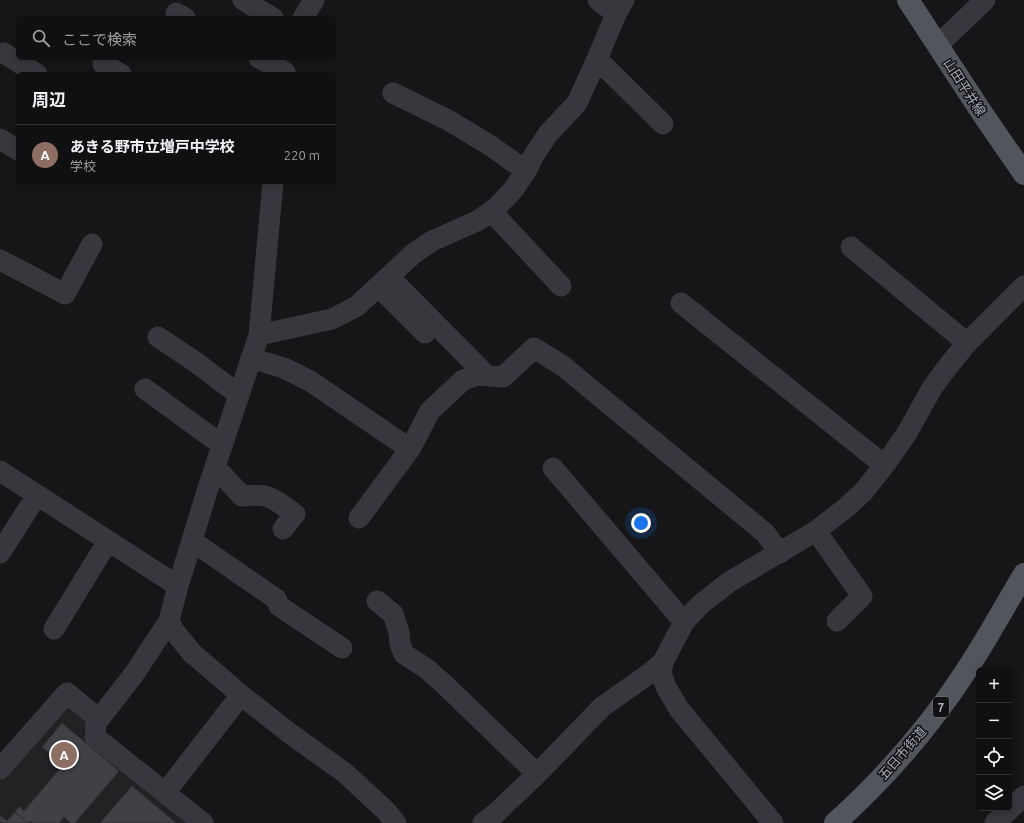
<!DOCTYPE html>
<html lang="ja">
<meta charset="utf-8">
<style>
:root{--surface:#101012;--page:#19191b;--text:#f1f3f6;--muted:#9c9d9f;--line:#303032;--accent:#0f766e}
body{margin:0;font-family:Ubuntu,"Noto Sans JP",sans-serif;background:var(--page);color:var(--text)}
.controls{position:absolute;right:12px;bottom:12px;display:grid;overflow:hidden;border-radius:6px;box-shadow:0 2px 6px #0003}
.controls button{width:36px;height:36px;display:grid;place-items:center;padding:0;border:0;border-bottom:1px solid var(--line);background:var(--surface);color:var(--text);font:20px sans-serif}
.you{position:absolute;left:641px;top:523px;width:14px;height:14px;margin:-10px;border:3px solid #fff;border-radius:50%;background:#1a73e8;box-shadow:0 0 0 6px #1a73e833}
.badge{display:grid;place-items:center;width:26px;height:26px;border-radius:50%;background:var(--accent);color:#fff;font-size:13px;font-weight:700}
.pin{position:absolute;translate:-50% -50%;border:2px solid #fff;box-shadow:0 1px 4px #0006}
.list{margin:0;padding:0;list-style:none}
h2{display:flex;justify-content:space-between;align-items:center;height:52px;margin:0;padding:0 16px;font-size:17px}
h2 small{font-size:13px;font-weight:400;color:var(--muted)}
.list li{display:grid;grid-template-columns:26px 1fr auto;gap:12px;align-items:center;box-sizing:border-box;height:60px;padding:0 16px;border-top:1px solid var(--line)}
.list b{display:block;font-size:15px;white-space:nowrap}
.list p{margin:0;font-size:13px;white-space:nowrap;color:var(--muted)}
.list em{font-size:13px;font-style:normal;color:var(--muted)}
.icon{flex:none;width:22px;height:22px;fill:none;stroke:currentColor;stroke-width:2;stroke-linecap:round;stroke-linejoin:round}
.map{position:relative;flex:none;width:1024px;height:823px;overflow:hidden}
.search{position:absolute;background:var(--surface);box-shadow:0 2px 6px #0003;left:16px;top:16px;width:320px;height:44px;display:flex;align-items:center;gap:10px;box-sizing:border-box;padding:0 14px;border-radius:6px;color:var(--muted);font-size:15px}
.panel{position:absolute;background:var(--surface);box-shadow:0 2px 6px #0003;left:16px;top:72px;width:320px;height:112px;border-radius:6px}
.map>svg:first-child{display:block}
.built{fill:#222225}
.building{fill:#404145;stroke:#303034}
.lines{fill:none;stroke-linecap:round;stroke-linejoin:round}
.minor{stroke:#37383d;stroke-width:21}
.major{stroke:#53555c;stroke-width:22}
.labels{text-anchor:middle;dominant-baseline:central;stroke-width:3;stroke-linejoin:round;paint-order:stroke}
.shield{fill:#111113;stroke:#7b7e86;stroke-width:1}
.shield-label{font-size:12px;font-weight:bold;fill:#a8adb8}
.street-label{font-size:13px;fill:#a8adb8;stroke:#111113}
</style>
<div class="map">
<svg width="1024" height="823" viewBox="0 0 1024 823">
<rect width="100%" height="100%" fill="#161618"/>
<path class="built" d="M 69,707 L 85,720 L 87,728 L 82,734 L 194,823 L 0,823 L 0,777 Z"/>
<path class="building" d="M 62,723 L 119,771 L 75,823 L 71,823 L 64,817 L 59,823 L 33,823 L 31,821 L 28,823 L 15,812 L 19,806 L 24,811 L 63,765 L 42,747 Z
M 132,786 L 176,823 L 100,823 Z
M 15,812 L 28,823 L 0,823 L 0,815 L 7,821 Z"/>
<g class="lines">
<path class="minor" d="M 243,0 L 273,18
M 598,0 L 616,14
M 176,13 L 185,18
M 303,18 L 314,0
M 938,45 L 985,0
M 4,53 L 37,74
M 259,58 L 285,72
M 597,59 L 663,124
M 103,64 L 121,74
M 393,93 L 448,120 L 491,146 L 526,171
M 0,139 L 18,150
M 491,211 L 561,286
M 851,247 L 967,343
M 0,260 L 65,294 L 92,244
M 389,277 L 486,375
M 379,287 L 425,333
M 681,303 L 884,465
M 259,335 L 332,319 L 357,306 L 413,254 L 432,241 L 477,221 L 495,209 L 513,190 L 526,171 L 534,155 L 548,134 L 577,103 L 597,59 L 616,14 L 624,0
M 158,337 L 194,361 L 238,394
M 251,358 L 284,368 L 310,381 L 410,449
M 145,389 L 222,445
M 215,467 L 242,496 C 271,493 272,498 295,514 L 283,529
M 553,468 L 684,622
M 0,471 L 178,586
M 359,518 L 410,449 L 430,411 L 463,380 L 478,375 L 503,377 L 534,348 L 563,366 L 765,533 L 780,553
M 816,531 L 862,596 L 837,621
M 192,541 L 276,599 L 279,606 L 342,648
M 0,553 L 37,495
M 377,601 L 393,614 L 399,632 L 400,644 L 404,654 L 427,669 L 445,685 L 537,774
M 169,621 L 174,631 L 192,653 L 241,695 L 288,732 L 345,773 L 386,811 L 396,823
M 54,629 L 108,541
M 96,723 L 134,674 L 169,621 L 178,586 L 208,488 L 259,335 L 273,182
M 0,769 L 67,693 L 94,715 L 96,723 L 95,737 L 203,823
M 165,793 L 241,695
M 483,823 L 495,814 L 537,774 L 602,707 L 650,673 L 663,662
M 773,823 L 679,709 L 666,687 L 661,673 L 663,662 L 684,622 L 701,604 L 729,582 L 816,531 L 847,507 L 864,491 L 886,463 L 907,433 L 932,388 L 949,365 L 967,343 L 1024,286
M 995,823 L 1024,796"/>
<path class="major" d="M 908,0 L 982,113 L 1024,174
M 835,823 C 884,779 930,726 966,671 C 987,639 1005,606 1024,574"/>
</g>
<g class="labels">
<rect class="shield" x="933" y="697" width="16" height="20" rx="3"/>
<g class="shield-label">
<text x="941" y="707">7</text>
</g>
<g class="street-label">
<text transform="translate(965 87) rotate(57)">山田平井線</text>
<text transform="translate(902 753) rotate(-49)">五日市街道</text>
</g>
</g>
</svg>
<div class="controls">
<button>+</button>
<button>−</button>
<button><svg class="icon" aria-label="locate" viewBox="0 0 24 24"><circle cx="12" cy="12" r="6"/><path d="M12 2v4M12 18v4M2 12h4M18 12h4"/></svg></button>
<button><svg class="icon" aria-label="layers" viewBox="0 0 24 24"><path d="M12 4l9 5-9 5-9-5zM3 14l9 5 9-5"/></svg></button>
</div>
<div class="you"></div>
<div class="pin badge" style="left:64px;top:755px;background:#8d6e63">A</div>
<div class="search"><svg class="icon" aria-label="search" viewBox="0 0 24 24"><circle cx="10" cy="10" r="6"/><path d="M15 15l6 6"/></svg>ここで検索</div>
<section class="panel">
<h2>周辺<small></small></h2>
<ul class="list">
<li><span class="badge" style="background:#8d6e63">A</span><div><b>あきる野市立増戸中学校</b><p>学校</p></div><em>220 m</em></li>
</ul>
</section>
</div>
